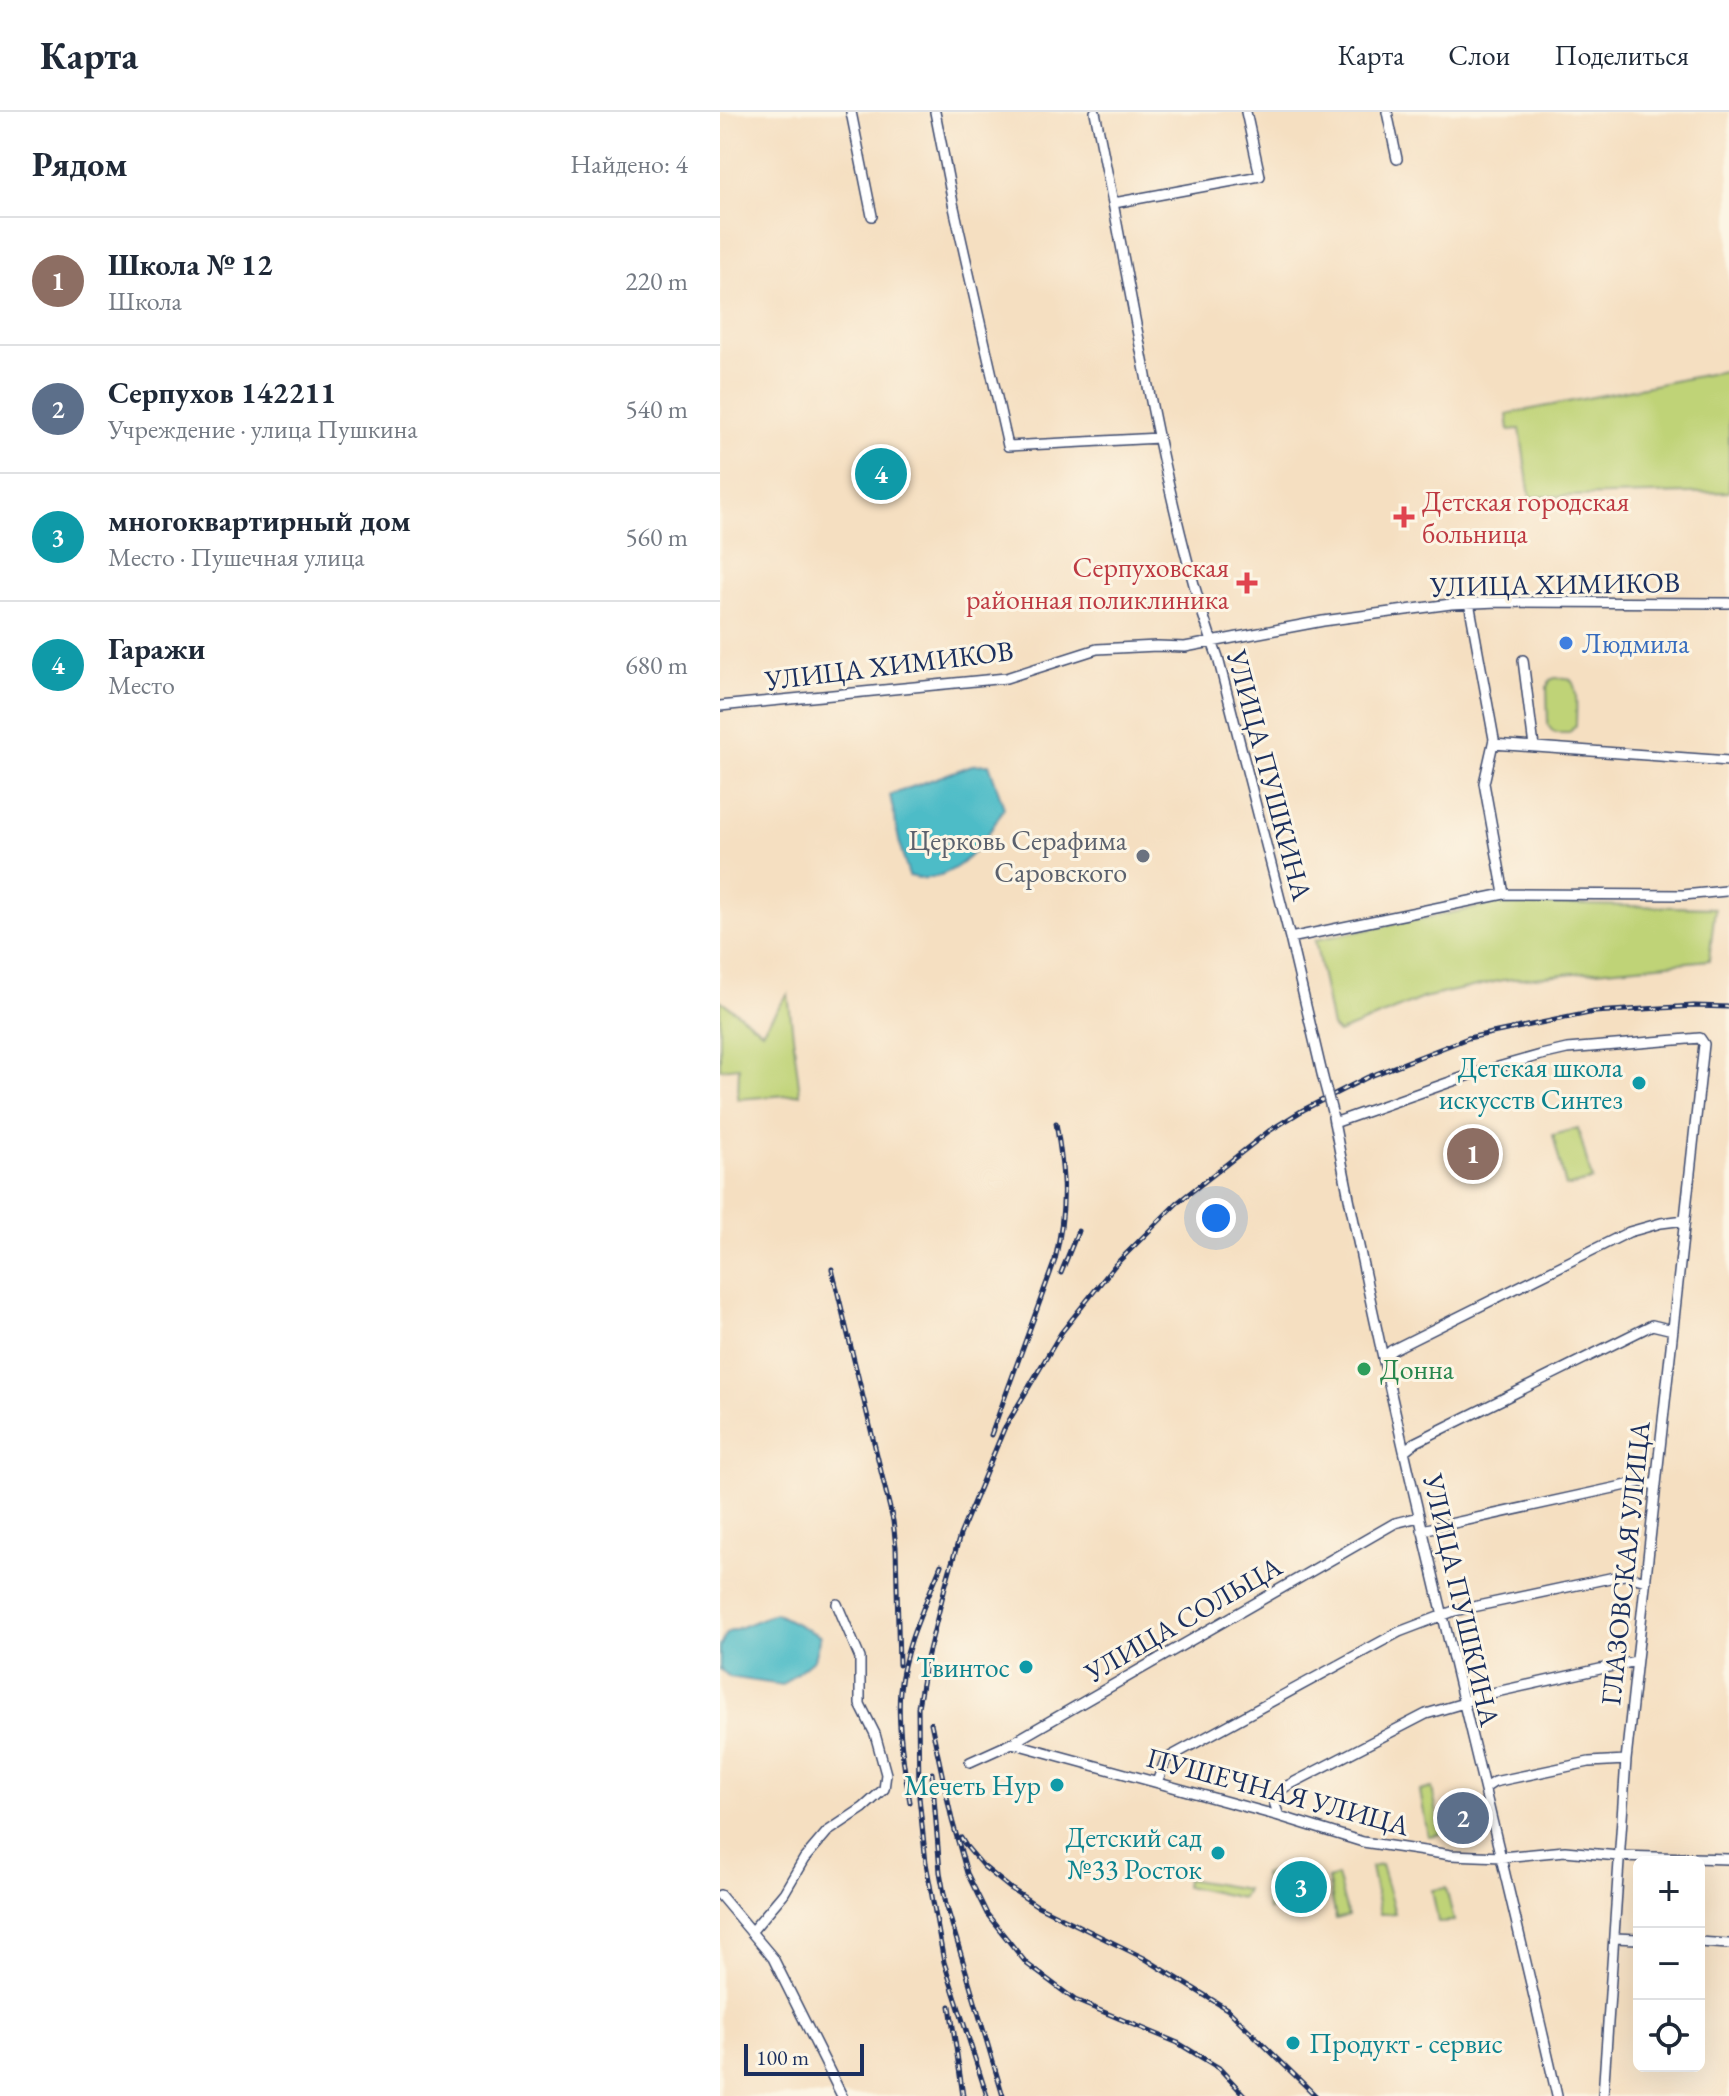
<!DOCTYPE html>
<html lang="ru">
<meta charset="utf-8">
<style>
:root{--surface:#fff;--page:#f6f6f7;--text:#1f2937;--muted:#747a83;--line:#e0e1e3;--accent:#c8321e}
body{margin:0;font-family:"EB Garamond",serif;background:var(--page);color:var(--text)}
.controls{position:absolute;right:24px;bottom:24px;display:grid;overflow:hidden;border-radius:12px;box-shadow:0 8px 32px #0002}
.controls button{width:72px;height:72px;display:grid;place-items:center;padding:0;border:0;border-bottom:2px solid var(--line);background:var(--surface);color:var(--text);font:40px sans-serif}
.scale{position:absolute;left:24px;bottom:20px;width:120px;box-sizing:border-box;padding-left:8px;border:4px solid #1b2f5e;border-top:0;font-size:22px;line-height:28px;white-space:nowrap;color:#1b2f5e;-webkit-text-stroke:6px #fcf5e5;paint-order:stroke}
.you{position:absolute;left:496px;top:1106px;width:28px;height:28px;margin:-20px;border:6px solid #fff;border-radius:50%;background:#1a73e8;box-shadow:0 0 0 12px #1a73e833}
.badge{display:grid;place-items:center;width:52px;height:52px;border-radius:50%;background:var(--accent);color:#fff;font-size:26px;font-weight:700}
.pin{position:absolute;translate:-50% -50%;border:4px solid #fff;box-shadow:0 2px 8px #0006}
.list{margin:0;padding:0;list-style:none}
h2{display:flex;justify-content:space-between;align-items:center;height:104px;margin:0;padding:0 32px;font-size:34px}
h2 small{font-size:26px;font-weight:400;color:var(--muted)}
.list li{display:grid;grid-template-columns:52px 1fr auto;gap:24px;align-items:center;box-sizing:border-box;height:128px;padding:0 32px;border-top:2px solid var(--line)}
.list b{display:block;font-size:30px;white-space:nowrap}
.list p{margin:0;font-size:26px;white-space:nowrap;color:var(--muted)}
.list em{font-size:26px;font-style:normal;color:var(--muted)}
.icon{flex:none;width:44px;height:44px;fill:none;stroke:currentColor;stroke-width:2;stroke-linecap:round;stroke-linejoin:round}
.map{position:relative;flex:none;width:1009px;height:1984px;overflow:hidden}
header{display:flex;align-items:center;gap:48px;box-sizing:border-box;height:112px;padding:0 40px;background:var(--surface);border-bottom:2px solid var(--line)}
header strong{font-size:38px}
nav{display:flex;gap:44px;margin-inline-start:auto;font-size:28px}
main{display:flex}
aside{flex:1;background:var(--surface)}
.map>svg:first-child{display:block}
.green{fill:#bfd377;stroke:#6d816a;stroke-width:2}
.water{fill:#4ebcc7;stroke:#347692;stroke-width:2}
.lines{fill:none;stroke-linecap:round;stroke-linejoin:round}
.minor-casing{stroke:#3c496d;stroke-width:12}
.minor{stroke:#fff;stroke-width:9}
.rail-casing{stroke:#1b2f5e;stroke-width:5}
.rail{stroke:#fcf5e5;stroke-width:2;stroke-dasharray:6;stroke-linecap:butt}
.minor-bridge-casing{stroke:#3c496d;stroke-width:12;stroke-linecap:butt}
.minor-bridge{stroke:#fff;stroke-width:9}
.health-dot{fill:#e0444e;stroke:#fcf5e5;stroke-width:3}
.shop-dot{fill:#3f7fe0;stroke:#fcf5e5;stroke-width:3}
.worship-dot{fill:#6b7280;stroke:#fcf5e5;stroke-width:3}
.culture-dot{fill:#0f9aa8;stroke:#fcf5e5;stroke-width:3}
.leisure-dot{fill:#2e9e5b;stroke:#fcf5e5;stroke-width:3}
.labels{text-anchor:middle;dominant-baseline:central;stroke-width:6;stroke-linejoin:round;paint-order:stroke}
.health-label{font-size:28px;fill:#be3a42;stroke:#fcf5e5;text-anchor:start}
.street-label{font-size:28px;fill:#1b2f5e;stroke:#fcf5e5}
.shop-label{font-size:28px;fill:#366cbe;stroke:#fcf5e5;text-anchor:start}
.worship-label{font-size:28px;fill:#5b616d;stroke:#fcf5e5;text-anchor:end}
.culture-label{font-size:28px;fill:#0d838f;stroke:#fcf5e5;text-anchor:end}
.leisure-label{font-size:28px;fill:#27864d;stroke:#fcf5e5;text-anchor:start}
</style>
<header>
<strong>Карта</strong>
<nav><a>Карта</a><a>Слои</a><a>Поделиться</a></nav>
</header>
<main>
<aside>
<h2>Рядом<small>Найдено: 4</small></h2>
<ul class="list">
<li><span class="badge" style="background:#8d6e63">1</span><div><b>Школа № 12</b><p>Школа</p></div><em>220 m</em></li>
<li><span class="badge" style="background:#5c6f8a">2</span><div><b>Серпухов 142211</b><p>Учреждение · улица Пушкина</p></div><em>540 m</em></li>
<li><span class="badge" style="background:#0f9aa8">3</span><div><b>многоквартирный дом</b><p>Место · Пушечная улица</p></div><em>560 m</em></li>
<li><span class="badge" style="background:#0f9aa8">4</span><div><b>Гаражи</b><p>Место</p></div><em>680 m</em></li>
</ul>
</aside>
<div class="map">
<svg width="1009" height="1984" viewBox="0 0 1009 1984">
<rect width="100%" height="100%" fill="#fcf5e5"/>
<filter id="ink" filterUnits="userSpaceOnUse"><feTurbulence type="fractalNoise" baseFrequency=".0125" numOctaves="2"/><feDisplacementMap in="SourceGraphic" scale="16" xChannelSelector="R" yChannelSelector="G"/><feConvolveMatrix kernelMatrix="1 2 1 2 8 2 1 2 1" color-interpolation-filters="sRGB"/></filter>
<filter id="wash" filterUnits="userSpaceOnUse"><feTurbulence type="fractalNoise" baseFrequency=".006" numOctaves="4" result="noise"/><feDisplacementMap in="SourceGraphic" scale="32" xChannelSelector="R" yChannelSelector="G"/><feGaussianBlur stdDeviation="1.8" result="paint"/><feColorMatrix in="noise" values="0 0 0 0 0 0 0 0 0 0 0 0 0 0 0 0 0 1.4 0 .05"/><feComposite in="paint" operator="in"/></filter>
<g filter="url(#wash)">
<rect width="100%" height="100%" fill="#f5dfc1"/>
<path class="green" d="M 1009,258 L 1009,380 L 810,385 L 800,317 L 789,318 L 787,302 Z
M 835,566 C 838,566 846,565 849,567 C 859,571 856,602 856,613 L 849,621 C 839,621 832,623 828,612 L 827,575 L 830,568 Z
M 781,791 L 995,796 L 989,848 L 783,868 L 703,886 L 618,921 L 612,915 L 595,828 Z
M 68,882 L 80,982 L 18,987 L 19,955 L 0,957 L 0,888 L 42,919 Z
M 858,1016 L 872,1068 L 846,1075 L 833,1023 Z
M 712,1676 L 721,1722 L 708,1724 L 700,1679 Z
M 661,1753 L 675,1801 L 660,1802 L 651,1755 Z
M 561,1759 L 568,1794 L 548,1798 L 543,1762 Z
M 617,1764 L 628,1804 L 616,1807 L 608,1767 Z
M 466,1767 L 526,1777 L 522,1786 L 465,1774 Z
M 726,1776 L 734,1809 L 718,1810 L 712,1778 Z"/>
<path class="water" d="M 269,652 L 284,696 C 267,726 245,761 208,766 C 203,767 195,765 189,764 L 181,738 L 170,683 L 252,653 Z
M 55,1501 L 100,1524 L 94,1547 L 62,1573 L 9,1565 L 0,1557 L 0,1535 L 6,1521 Z"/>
</g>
<g filter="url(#ink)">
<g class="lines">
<defs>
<path id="minor" d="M 131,0 L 152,104
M 215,0 L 233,91 L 288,334 L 439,326
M 375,0 C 399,115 418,232 443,347 C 458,414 474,482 498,546 L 570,826 L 603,966
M 667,0 L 677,47
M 394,91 L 540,64 L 526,0
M 749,490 L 774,627 L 764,671 L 784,782
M 803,548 L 814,635
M 0,594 L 286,566 L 377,537 L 437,534 L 465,535 L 603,509 L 731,492 L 778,490 L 1009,491
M 773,632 L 1009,649
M 570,826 L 784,782 L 963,783 L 1006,779 L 1009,776
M 613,1005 C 676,1334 763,1658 837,1984
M 614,1011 L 750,963 L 821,943 L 847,937 L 980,926 L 984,932 L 906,1648 L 883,1984
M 664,1245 L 672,1238 L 909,1120 L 941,1111 L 965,1108
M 684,1339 L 694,1331 L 932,1213 L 953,1218
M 702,1418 L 921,1370 L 936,1373
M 292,1631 L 559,1704 L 643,1730 L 731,1743 L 782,1745 L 845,1739 L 898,1744 L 1009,1747
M 250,1650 L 292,1631 L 675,1411 L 699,1405
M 437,1670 L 446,1647 L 679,1520 L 734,1499 L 904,1463 L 926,1469
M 765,1676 L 774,1670 L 869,1650 L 906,1648
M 559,1704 L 554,1690 L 557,1682 L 565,1675 L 706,1602 L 744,1591 L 754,1585 L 916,1549
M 0,1783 L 53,1846 L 122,1984
M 31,1820 L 64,1781 L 84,1747 L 107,1720 L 143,1696 L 164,1677 L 166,1662 L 155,1622 L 140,1592 L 140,1546 L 117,1492
M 894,1826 L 919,1827
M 979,1830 L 1009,1832"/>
</defs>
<use href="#minor" class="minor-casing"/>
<use href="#minor" class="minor"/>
<defs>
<path id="rail" d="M 112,1157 L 173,1409 L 176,1435 L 179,1553
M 341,1161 L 358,1119
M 271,1323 L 335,1148 C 347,1096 345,1063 336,1011
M 211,1611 L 232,1708 L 247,1761 L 267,1802 L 307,1852 L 355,1888 L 458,1931 L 499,1956 L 525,1984
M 212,1661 L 220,1760 L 226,1792 L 283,1984
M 190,1690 C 184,1657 177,1610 180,1578 C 184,1535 205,1493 221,1453
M 241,1726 L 246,1734 L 263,1754 L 290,1776 L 316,1793 L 424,1846 L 507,1897 L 596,1984
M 230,1894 L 243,1984
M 267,1984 L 224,1850 L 206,1751 L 199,1685 L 198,1595 L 205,1554 L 225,1475 L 240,1423 L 284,1317 L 341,1221 L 395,1153 L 457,1091 L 549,1019 L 583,998 L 648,965 L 748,926 L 874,900 L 974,894 L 1009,895"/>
</defs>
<use href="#rail" class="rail-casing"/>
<use href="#rail" class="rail"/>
<defs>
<path id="minor-bridge" d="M 603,966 L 612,1000"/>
</defs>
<use href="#minor-bridge" class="minor-bridge-casing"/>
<use href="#minor-bridge" class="minor-bridge"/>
</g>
</g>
<g class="health-dot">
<path d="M680 393h8v8h8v8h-8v8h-8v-8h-8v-8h8z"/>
<path d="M523 459h8v8h8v8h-8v8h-8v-8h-8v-8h8z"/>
</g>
<circle class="shop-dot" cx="846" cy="531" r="8"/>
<circle class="worship-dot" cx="423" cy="744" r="8"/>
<g class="culture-dot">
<circle cx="919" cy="971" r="8"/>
<circle cx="306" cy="1555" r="8"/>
<circle cx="337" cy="1673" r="8"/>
<circle cx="498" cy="1741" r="8"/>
<circle cx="573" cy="1931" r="8"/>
</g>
<circle class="leisure-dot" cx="644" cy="1257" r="8"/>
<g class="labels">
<g class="health-label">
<text x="702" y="389">Детская городская<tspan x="702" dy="32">больница</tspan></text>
<text x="509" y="455" text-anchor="end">Серпуховская<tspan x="509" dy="32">районная поликлиника</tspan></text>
</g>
<g class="street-label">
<text transform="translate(835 472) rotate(-1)">УЛИЦА ХИМИКОВ</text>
<text transform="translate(169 553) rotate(-7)">УЛИЦА ХИМИКОВ</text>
<text transform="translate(550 663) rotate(75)">УЛИЦА ПУШКИНА</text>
<text transform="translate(905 1451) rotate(-84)">ГЛАЗОВСКАЯ УЛИЦА</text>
<text transform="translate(742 1488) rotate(77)">УЛИЦА ПУШКИНА</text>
<text transform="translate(463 1507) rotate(-30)">УЛИЦА СОЛЬЦА</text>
<text transform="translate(558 1679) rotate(15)">ПУШЕЧНАЯ УЛИЦА</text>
</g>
<g class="shop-label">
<text x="862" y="531">Людмила</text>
</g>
<g class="worship-label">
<text x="407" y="728">Церковь Серафима<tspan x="407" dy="32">Саровского</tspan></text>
</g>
<g class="culture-label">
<text x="903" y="955">Детская школа<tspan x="903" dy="32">искусств Синтез</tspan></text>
<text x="290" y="1555">Твинтос</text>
<text x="321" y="1673">Мечеть Нур</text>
<text x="482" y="1725">Детский сад<tspan x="482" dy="32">№33 Росток</tspan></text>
<text x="589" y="1931" text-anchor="start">Продукт - сервис</text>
</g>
<g class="leisure-label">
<text x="660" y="1257">Донна</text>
</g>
</g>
</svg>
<div class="controls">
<button>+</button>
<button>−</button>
<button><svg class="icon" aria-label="locate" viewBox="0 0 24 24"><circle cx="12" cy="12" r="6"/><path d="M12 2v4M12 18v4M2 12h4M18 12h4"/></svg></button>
</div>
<div class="scale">100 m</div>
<div class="you"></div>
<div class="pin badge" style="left:753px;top:1042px;background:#8d6e63">1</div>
<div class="pin badge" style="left:743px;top:1706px;background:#5c6f8a">2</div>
<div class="pin badge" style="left:581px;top:1775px;background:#0f9aa8">3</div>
<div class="pin badge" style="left:161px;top:362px;background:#0f9aa8">4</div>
</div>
</main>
